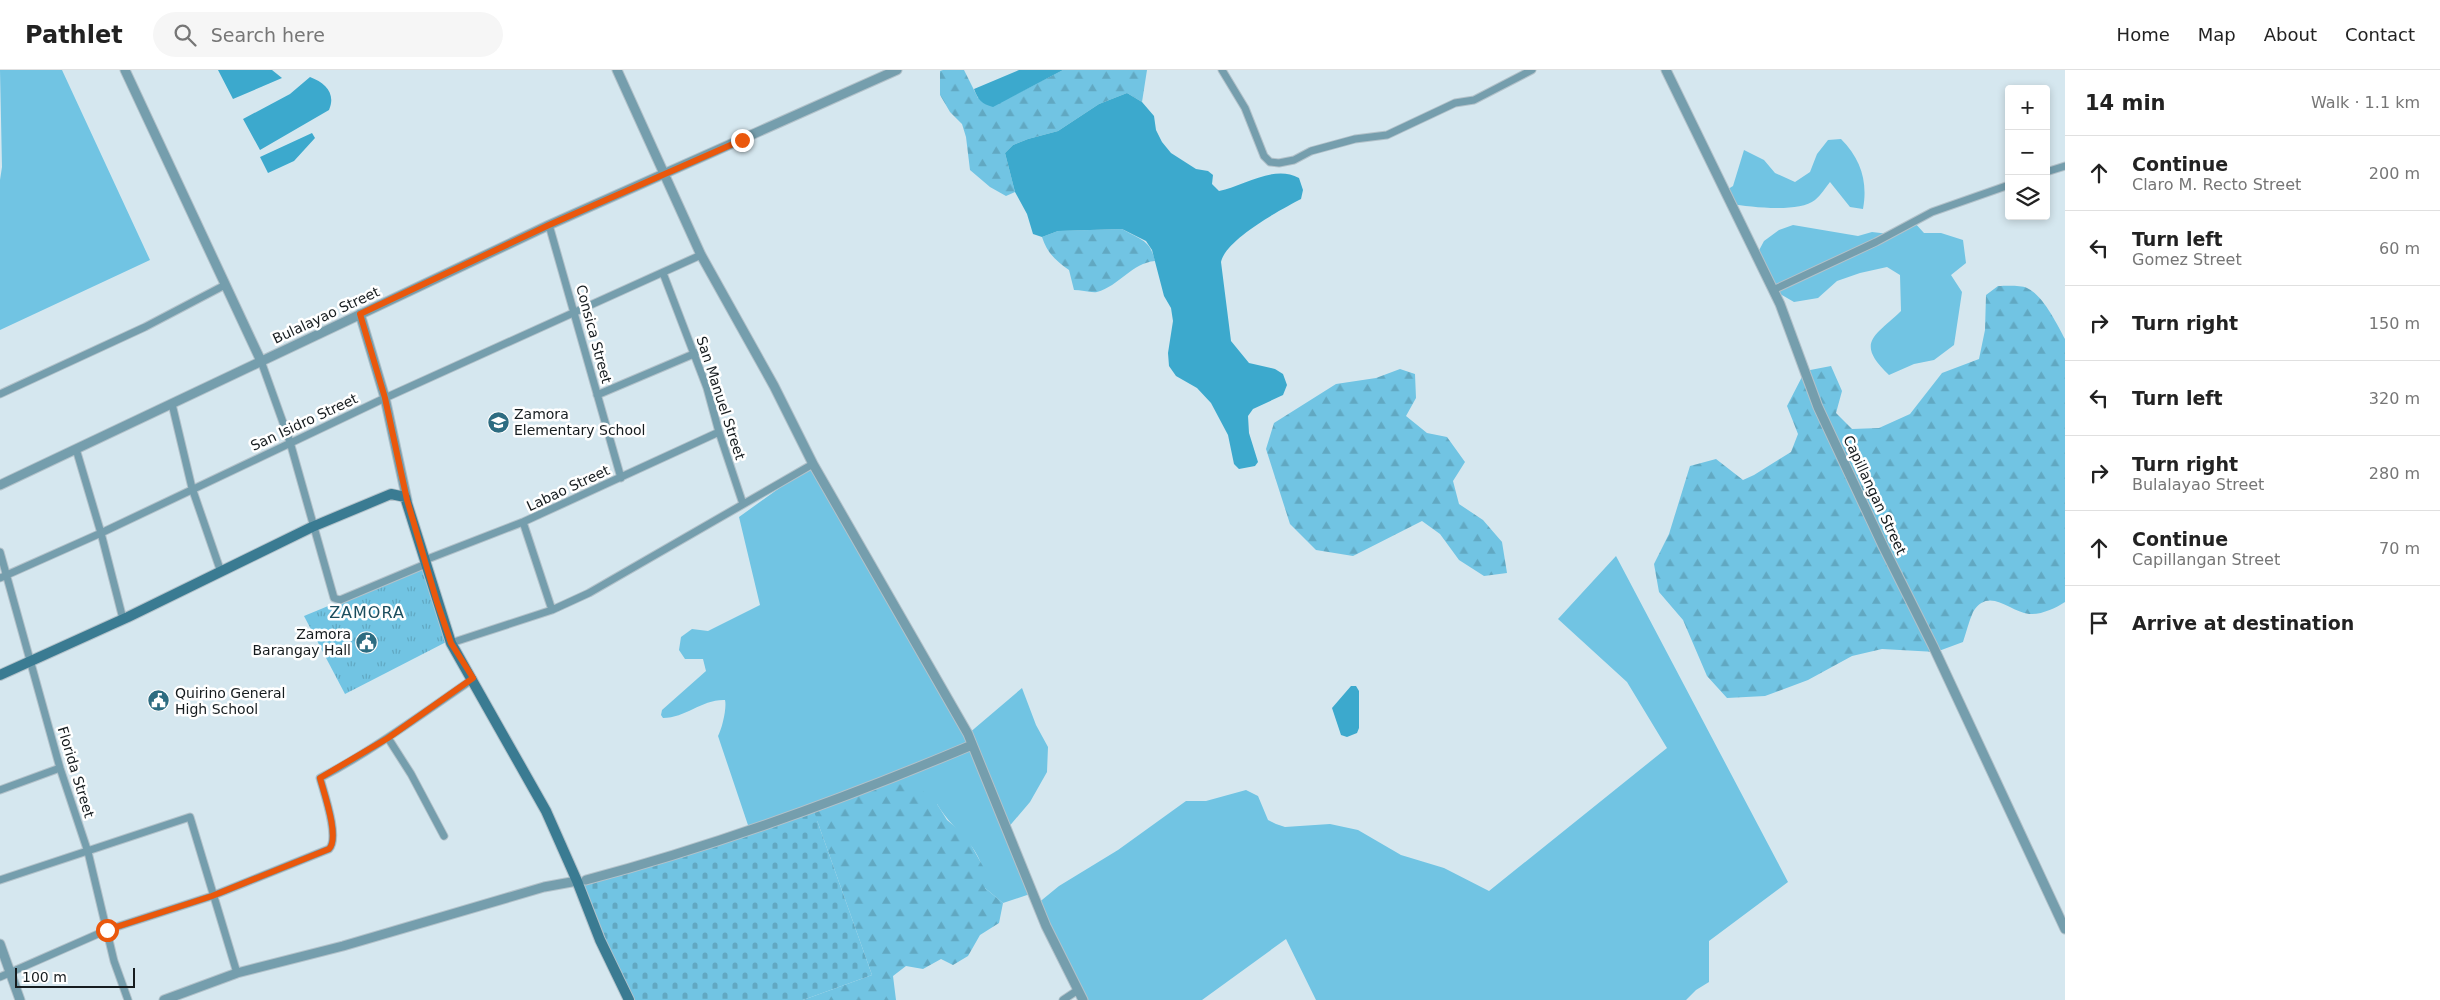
<!DOCTYPE html>
<meta charset="utf-8">
<style>
:root{--surface:#fff;--page:#f6f6f6;--text:#222;--muted:#767676;--line:#e0e0e0}
body{margin:0;font-family:"DejaVu Sans",sans-serif;background:var(--page);color:var(--text)}
.controls{position:absolute;right:15px;top:15px;display:grid;overflow:hidden;border-radius:5px;box-shadow:0 2px 8px #0003}
.controls button{width:45px;height:45px;display:grid;place-items:center;padding:0;border:0;border-bottom:1px solid var(--line);background:var(--surface);color:var(--text);font:25px sans-serif}
.scale{position:absolute;left:15px;bottom:12px;width:120px;box-sizing:border-box;padding-left:5px;border:2px solid #161c1f;border-top:0;font-size:14px;line-height:18px;white-space:nowrap;color:#161c1f;-webkit-text-stroke:4px #fff;paint-order:stroke}
.stop{position:absolute;width:15px;height:15px;margin:-11px;border:4px solid #ea580c;border-radius:50%;background:#fff}
.stop.end{background:#ea580c;border-color:#fff;box-shadow:0 1px 5px #0008}
.list{margin:0;padding:0;list-style:none}
h2{display:flex;justify-content:space-between;align-items:center;height:65px;margin:0;padding:0 20px;font-size:21px}
h2 small{font-size:16px;font-weight:400;color:var(--muted)}
.list li{display:grid;grid-template-columns:32px 1fr auto;gap:15px;align-items:center;box-sizing:border-box;height:75px;padding:0 20px;border-top:1px solid var(--line)}
.list b{display:block;font-size:19px;white-space:nowrap}
.list p{margin:0;font-size:16px;white-space:nowrap;color:var(--muted)}
.list em{font-size:16px;font-style:normal;color:var(--muted)}
.icon{flex:none;width:28px;height:28px;fill:none;stroke:currentColor;stroke-width:2;stroke-linecap:round;stroke-linejoin:round}
.map{position:relative;flex:none;width:2065px;height:930px;overflow:hidden}
header{display:flex;align-items:center;gap:30px;box-sizing:border-box;height:70px;padding:0 25px;background:var(--surface);border-bottom:1px solid var(--line)}
header strong{font-size:24px}
nav{display:flex;gap:28px;margin-inline-start:auto;font-size:18px}
.search{width:350px;height:45px;background:var(--page);display:flex;align-items:center;gap:12px;box-sizing:border-box;padding:0 18px;border-radius:28px;color:var(--muted);font-size:19px}
main{display:flex}
aside{flex:1;background:var(--surface)}
.map>svg:first-child{display:block}
.grass{fill:#71c4e3}
.forest{fill:url(#forest-firs)}
.cemetery{fill:url(#cemetery-stones)}
.park{fill:url(#park-tufts)}
.water{fill:#3ca9cd}
.lines{fill:none;stroke-linecap:round;stroke-linejoin:round}
.minor-casing{stroke:#b3c2ca;stroke-width:9}
.tertiary-casing{stroke:#b3c2ca;stroke-width:11}
.secondary-casing{stroke:#b3c2ca;stroke-width:12}
.minor{stroke:#759ead;stroke-width:7}
.tertiary{stroke:#759ead;stroke-width:9}
.secondary{stroke:#3a7b92;stroke-width:10}
.route{stroke:#ea580c;stroke-width:6}
.labels{text-anchor:middle;dominant-baseline:central;stroke-width:5;stroke-linejoin:round;paint-order:stroke}
.street-label{font-size:14px;fill:#161c1f;stroke:#fff}
.poi-label{font-size:14px;fill:#161c1f;stroke:#fff;text-anchor:start}
.quarter-label{font-size:16px;letter-spacing:1px;fill:#1a4d5e;stroke:#fff}
</style>
<header>
<strong>Pathlet</strong>
<div class="search"><svg class="icon" aria-label="search" viewBox="0 0 24 24"><circle cx="10" cy="10" r="6"/><path d="M15 15l6 6"/></svg>Search here</div>
<nav><a>Home</a><a>Map</a><a>About</a><a>Contact</a></nav>
</header>
<main>
<div class="map">
<svg width="2065" height="930" viewBox="0 0 2065 930">
<defs>
<pattern id="forest-firs" width="22" height="20" patternUnits="userSpaceOnUse" patternTransform="scale(1.25)"><rect width="22" height="20" fill="#71c4e3"/><path d="M5 1l3.5 6h-7zM16 11l3.5 6h-7z" fill="#61a8c2"/></pattern>
<pattern id="cemetery-stones" width="16" height="16" patternUnits="userSpaceOnUse" patternTransform="scale(1.25)"><rect width="16" height="16" fill="#71c4e3"/><path d="M2 7V4a2 2 0 0 1 4 0v3zM10 15v-3a2 2 0 0 1 4 0v3z" fill="#61a8c2"/></pattern>
<pattern id="park-tufts" width="24" height="20" patternUnits="userSpaceOnUse" patternTransform="scale(1.25)"><rect width="24" height="20" fill="#71c4e3"/><path d="M3 7l-1-3M5 7V3M7 7l1-3M15 17l-1-3M17 17v-4M19 17l1-3" fill="none" stroke="#61a8c2"/></pattern>
</defs>
<rect width="100%" height="100%" fill="#d5e7ef"/>
<path class="grass" d="M 0,0 L 62,0 L 150,190 L 0,260 L 0,110 L 2,97 Z
M 1841,69 C 1861,89 1868,112 1863,139 L 1850,137 L 1830,112 C 1825,118 1821,125 1815,130 C 1799,143 1751,137 1731,134 L 1725,121 L 1733,116 L 1744,80 L 1764,90 L 1775,103 L 1795,112 L 1810,102 L 1817,84 L 1828,70 Z
M 1914,152 L 1924,163 L 1941,163 L 1963,170 L 1966,193 L 1951,205 L 1962,222 L 1954,275 L 1934,290 L 1914,294 L 1889,305 C 1855,272 1874,267 1901,241 L 1900,205 L 1887,197 L 1860,203 L 1837,211 L 1818,228 L 1794,232 L 1773,220 L 1756,186 L 1764,171 L 1779,160 L 1793,155 L 1858,166 L 1872,162 L 1889,164 Z
M 813,394 L 968,664 L 1022,618 L 1036,655 L 1048,677 L 1047,702 L 1030,732 L 1007,759 L 1033,823 L 1003,833 L 985,818 C 985,775 956,766 937,734 L 750,761 L 718,666 C 722,659 727,638 725,630 C 702,629 686,648 663,648 L 661,645 L 662,640 L 706,601 L 703,589 L 685,589 L 679,580 L 681,567 L 692,559 L 708,561 L 760,535 L 739,447 Z
M 1616,486 L 1788,812 L 1709,871 L 1709,912 L 1696,920 L 1686,930 L 1316,930 L 1286,869 L 1202,930 L 1083,930 L 1037,834 L 1059,816 L 1118,780 L 1186,731 L 1206,731 L 1246,720 L 1258,726 L 1268,750 L 1276,754 L 1285,757 L 1330,754 L 1358,760 L 1401,785 L 1444,798 L 1489,821 L 1667,678 L 1627,612 L 1558,549 Z"/>
<path class="forest" d="M 943,0 L 964,0 L 978,28 L 1009,28 L 1063,0 L 1147,0 L 1142,32 L 1127,23 L 1099,34 L 1058,61 L 1028,69 L 1013,75 L 1005,83 L 1015,122 L 1006,126 L 990,117 L 970,100 L 966,67 L 962,54 L 950,42 L 940,25 L 940,1 Z
M 1122,159 C 1140,170 1150,169 1155,191 C 1132,193 1119,216 1097,222 C 1091,223 1081,220 1074,220 L 1069,200 C 1056,191 1047,183 1042,167 L 1058,161 Z
M 1998,216 C 2006,216 2020,215 2027,218 C 2043,225 2057,254 2065,269 L 2065,532 C 2056,538 2041,545 2029,544 C 2010,542 1989,516 1973,542 C 1969,551 1966,563 1963,572 L 1936,582 L 1882,579 L 1852,586 L 1808,610 L 1765,626 L 1727,628 L 1707,606 L 1683,550 L 1659,522 L 1654,494 L 1669,464 L 1690,396 L 1716,389 L 1743,410 L 1754,405 L 1791,382 L 1798,364 L 1787,336 L 1805,301 L 1831,296 L 1842,321 L 1836,343 L 1852,359 L 1879,358 L 1910,344 L 1942,303 L 1979,289 L 1985,260 L 1986,225 Z
M 1400,299 L 1415,304 L 1416,328 L 1406,346 L 1427,363 L 1447,367 L 1465,392 L 1453,411 L 1459,434 L 1483,450 L 1502,472 L 1507,503 L 1484,506 L 1459,490 L 1440,464 L 1422,451 L 1353,486 L 1316,480 L 1290,454 L 1266,379 L 1274,353 L 1336,314 L 1376,308 Z
M 895,713 L 922,720 L 937,734 L 947,750 L 966,766 L 985,800 L 985,818 L 1003,833 L 999,853 L 980,865 L 968,886 L 953,895 L 941,889 L 923,899 L 906,896 L 893,906 L 896,930 L 803,930 L 872,905 L 813,739 Z"/>
<path class="cemetery" d="M 813,739 L 872,905 L 803,930 L 629,930 L 577,811 Z"/>
<path class="park" d="M 425,496 L 452,569 L 345,624 L 304,546 Z"/>
<path class="water" d="M 218,0 L 272,0 L 282,8 L 233,29 Z
M 1019,0 L 1063,0 L 993,37 C 982,34 978,30 974,19 Z
M 310,7 C 326,13 336,24 329,40 L 260,80 L 243,49 L 290,24 Z
M 1127,23 L 1142,32 L 1154,46 L 1156,60 L 1162,72 L 1171,83 L 1196,99 L 1208,101 L 1213,105 L 1212,114 L 1219,121 C 1244,116 1274,94 1299,108 L 1303,120 L 1301,129 C 1280,140 1226,169 1221,192 L 1231,271 L 1249,293 L 1275,299 L 1283,304 L 1287,315 L 1283,325 L 1253,339 L 1248,346 L 1249,363 L 1258,392 L 1255,396 L 1239,399 L 1234,394 L 1228,365 L 1211,333 L 1197,318 L 1176,306 L 1169,296 L 1168,283 L 1173,251 L 1171,238 L 1164,226 L 1152,180 L 1146,171 L 1122,159 L 1058,161 L 1042,167 L 1033,164 L 1027,144 L 1015,122 L 1005,83 L 1013,75 L 1028,69 L 1058,61 L 1099,34 Z
M 312,63 L 315,68 L 294,91 L 268,103 L 260,87 Z
M 1351,616 L 1356,616 L 1359,621 L 1359,658 L 1357,663 L 1347,667 L 1341,665 L 1332,638 Z"/>
<g class="lines">
<defs>
<path id="minor" d="M 1222,0 L 1245,38 L 1264,86 L 1270,92 L 1279,93 L 1294,90 L 1311,81 L 1355,69 L 1387,65 L 1455,33 L 1474,30 L 1532,0
M 2046,102 L 2065,96
M 549,155 L 621,408
M 663,203 L 707,318 L 719,362 L 743,434
M 1773,220 L 1876,172 L 1932,142 L 2009,115
M 261,291 L 290,372 L 334,528 L 340,530 L 426,494
M 0,324 L 145,257 L 225,215
M 597,325 L 696,283
M 172,334 L 192,418 L 221,502
M 76,379 L 101,463 L 123,549
M 523,452 L 552,540
M 0,482 L 60,698 L 88,782 L 114,891 L 128,930
M 425,490 L 523,452 L 719,362
M 0,508 L 101,463 L 385,328 L 701,185
M 451,573 L 552,540 L 589,523 L 813,394
M 388,668 L 411,704 L 444,766
M 0,720 L 60,698
M 0,810 L 190,747 L 237,903
M 0,907 L 107,860 L 212,826 L 329,779 C 340,768 324,723 320,708 C 374,680 423,643 473,609
M 1063,930 L 1078,920"/>
<path id="tertiary" d="M 125,0 L 261,291
M 617,0 L 701,185 L 774,316 L 813,394 L 968,664 L 1046,856 L 1083,930
M 1666,0 L 1780,234 L 1818,337 L 1883,476 L 1933,576 L 2065,859
M 360,244 L 385,328 L 407,430
M 0,415 L 549,155 L 897,0
M 586,810 C 719,775 846,728 972,675
M 0,874 L 20,930
M 164,930 L 237,903 L 343,876 L 544,817 L 577,811"/>
<path id="secondary" d="M 0,605 L 128,547 L 312,457 L 391,424 L 405,427 L 451,573 L 546,741 L 577,811 L 600,870 L 629,930"/>
</defs>
<use href="#minor" class="minor-casing"/>
<use href="#tertiary" class="tertiary-casing"/>
<use href="#secondary" class="secondary-casing"/>
<use href="#minor" class="minor"/>
<use href="#tertiary" class="tertiary"/>
<use href="#secondary" class="secondary"/>
</g>
<g class="lines">
<path class="route" d="M 107,860 L 212,826 L 329,779 C 340,768 324,723 320,708 L 388,668 L 473,608 L 451,573 L 437,532 L 407,430 L 385,328 L 360,244 L 549,155 L 742,70"/>
</g>
<defs>
<symbol id="school-disc" viewBox="-11 -11 22 22"><circle r="9.5" fill="#2d6c81" stroke="#fff"/><path d="M0-5L7-2L0 1L-7-2ZM-4 1L0 2.5L4 1V4Q0 6-4 4Z" fill="#fff"/></symbol>
<symbol id="civic-disc" viewBox="-11 -11 22 22"><circle r="9.5" fill="#2d6c81" stroke="#fff"/><path d="M-.6-6.5H3V-4.5H.6V-3L4-1V1h2V6H-6V1h2V-1L-.6-3ZM-1.2 2.5V6h2.4V2.5Z" fill="#fff"/></symbol>
</defs>
<g fill-rule="evenodd">
<use href="#school-disc" x="486" y="340" width="25" height="25"/>
<use href="#civic-disc" x="354" y="560" width="25" height="25"/>
<use href="#civic-disc" x="146" y="618" width="25" height="25"/>
</g>
<g class="labels">
<g class="street-label">
<text transform="translate(326 245) rotate(-25)">Bulalayao Street</text>
<text transform="translate(594 264) rotate(75)">Consica Street</text>
<text transform="translate(721 328) rotate(72)">San Manuel Street</text>
<text transform="translate(304 352) rotate(-25)">San Isidro Street</text>
<text transform="translate(568 418) rotate(-25)">Labao Street</text>
<text transform="translate(1875 425) rotate(65)">Capillangan Street</text>
<text transform="translate(76 702) rotate(73)">Florida Street</text>
</g>
<g class="poi-label">
<text x="514" y="344">Zamora<tspan x="514" dy="16">Elementary School</tspan></text>
<text x="351" y="564" text-anchor="end">Zamora<tspan x="351" dy="16">Barangay Hall</tspan></text>
<text x="175" y="623">Quirino General<tspan x="175" dy="16">High School</tspan></text>
</g>
<g class="quarter-label">
<text x="367" y="542">ZAMORA</text>
</g>
</g>
</svg>
<div class="controls">
<button>+</button>
<button>−</button>
<button><svg class="icon" aria-label="layers" viewBox="0 0 24 24"><path d="M12 4l9 5-9 5-9-5zM3 14l9 5 9-5"/></svg></button>
</div>
<div class="scale">100 m</div>
<div class="stop" style="left:107px;top:860px"></div>
<div class="stop end" style="left:742px;top:70px"></div>
</div>
<aside>
<h2>14 min<small>Walk · 1.1 km</small></h2>
<ul class="list">
<li><svg class="icon" aria-label="ahead" viewBox="0 0 24 24"><path d="M12 20V5M6 11l6-6 6 6"/></svg><div><b>Continue</b><p>Claro M. Recto Street</p></div><em>200 m</em></li>
<li><svg class="icon" aria-label="left" viewBox="0 0 24 24"><path d="M17 20v-9H6M10 6l-5 5 5 5"/></svg><div><b>Turn left</b><p>Gomez Street</p></div><em>60 m</em></li>
<li><svg class="icon" aria-label="right" viewBox="0 0 24 24"><path d="M7 20v-9h11M14 6l5 5-5 5"/></svg><div><b>Turn right</b></div><em>150 m</em></li>
<li><svg class="icon" aria-label="left" viewBox="0 0 24 24"><path d="M17 20v-9H6M10 6l-5 5 5 5"/></svg><div><b>Turn left</b></div><em>320 m</em></li>
<li><svg class="icon" aria-label="right" viewBox="0 0 24 24"><path d="M7 20v-9h11M14 6l5 5-5 5"/></svg><div><b>Turn right</b><p>Bulalayao Street</p></div><em>280 m</em></li>
<li><svg class="icon" aria-label="ahead" viewBox="0 0 24 24"><path d="M12 20V5M6 11l6-6 6 6"/></svg><div><b>Continue</b><p>Capillangan Street</p></div><em>70 m</em></li>
<li><svg class="icon" aria-label="arrive" viewBox="0 0 24 24"><path d="M6 21V4h12l-3 4 3 4H6"/></svg><div><b>Arrive at destination</b></div></li>
</ul>
</aside>
</main>
